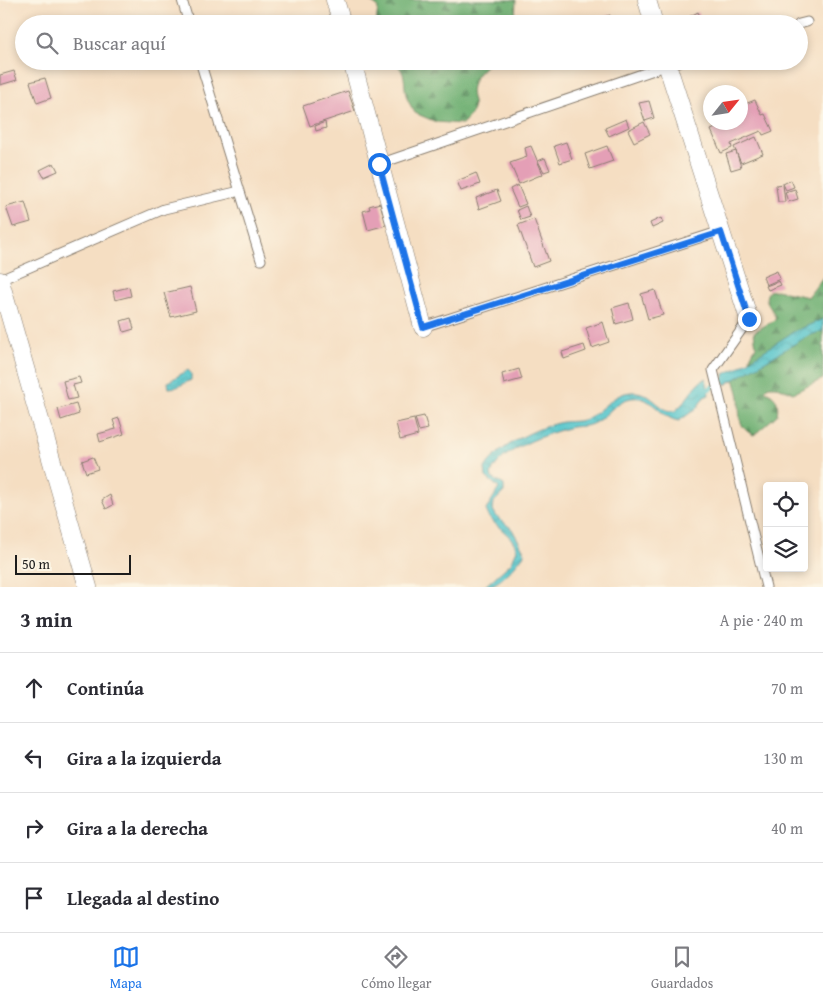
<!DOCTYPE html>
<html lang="es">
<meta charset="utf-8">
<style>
:root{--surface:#fff;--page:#f2f2f3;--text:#2b2b33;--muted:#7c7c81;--line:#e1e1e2;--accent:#1a73e8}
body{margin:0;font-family:"Gentium Book Plus",serif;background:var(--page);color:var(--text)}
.controls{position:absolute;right:15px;bottom:15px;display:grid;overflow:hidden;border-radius:5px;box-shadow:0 2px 8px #0003}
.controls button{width:45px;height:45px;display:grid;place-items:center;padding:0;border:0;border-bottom:1px solid var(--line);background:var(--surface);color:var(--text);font:25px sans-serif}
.compass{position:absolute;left:703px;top:85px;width:45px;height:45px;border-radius:50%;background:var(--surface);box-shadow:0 2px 8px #0003;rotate:60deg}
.scale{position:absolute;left:15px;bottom:12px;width:116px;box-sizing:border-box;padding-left:5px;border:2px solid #1c1c1c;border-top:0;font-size:14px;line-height:18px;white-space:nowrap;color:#1c1c1c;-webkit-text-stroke:4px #fcf5e5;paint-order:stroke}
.stop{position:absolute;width:15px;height:15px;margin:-11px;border:4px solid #1a73e8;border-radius:50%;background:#fff}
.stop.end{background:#1a73e8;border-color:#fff;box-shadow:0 1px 5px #0008}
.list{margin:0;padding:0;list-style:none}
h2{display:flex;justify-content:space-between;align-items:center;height:65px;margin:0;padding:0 20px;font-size:21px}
h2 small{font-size:16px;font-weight:400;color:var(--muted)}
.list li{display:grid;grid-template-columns:32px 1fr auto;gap:15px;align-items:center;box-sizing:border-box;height:70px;padding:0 20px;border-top:1px solid var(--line)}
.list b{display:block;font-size:19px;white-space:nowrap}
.list em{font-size:16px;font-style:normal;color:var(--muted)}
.icon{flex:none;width:28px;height:28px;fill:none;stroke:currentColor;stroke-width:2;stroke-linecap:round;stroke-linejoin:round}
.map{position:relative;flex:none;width:823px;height:587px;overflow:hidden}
.search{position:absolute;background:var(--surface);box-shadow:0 2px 8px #0003;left:15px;right:15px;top:15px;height:55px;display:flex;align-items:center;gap:12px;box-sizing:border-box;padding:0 18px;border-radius:28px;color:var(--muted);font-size:19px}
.sheet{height:345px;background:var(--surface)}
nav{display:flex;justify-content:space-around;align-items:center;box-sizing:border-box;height:70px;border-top:1px solid var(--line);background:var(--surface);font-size:14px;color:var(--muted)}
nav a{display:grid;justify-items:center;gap:2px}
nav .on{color:var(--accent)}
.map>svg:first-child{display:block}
.forest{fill:url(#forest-firs);stroke:#466648}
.water{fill:url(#water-waves);stroke:#3a7174}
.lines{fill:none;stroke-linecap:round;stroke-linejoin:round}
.stream{stroke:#59c6cc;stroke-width:4.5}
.building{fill:#e49fb6}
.lane-casing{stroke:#887d6f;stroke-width:11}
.street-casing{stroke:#887d6f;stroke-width:19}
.lane{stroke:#fff;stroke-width:9}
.street{stroke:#fff;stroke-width:18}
.route{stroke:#1a73e8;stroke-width:6}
</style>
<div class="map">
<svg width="823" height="587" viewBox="0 0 823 587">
<defs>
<pattern id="forest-firs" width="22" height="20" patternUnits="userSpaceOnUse" patternTransform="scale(1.25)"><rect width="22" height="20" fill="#6fb073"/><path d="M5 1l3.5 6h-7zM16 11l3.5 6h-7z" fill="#5a8e5e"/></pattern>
<pattern id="water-waves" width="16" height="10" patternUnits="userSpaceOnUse" patternTransform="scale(1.25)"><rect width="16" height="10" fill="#59c6cc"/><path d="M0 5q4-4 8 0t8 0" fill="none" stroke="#4daaaf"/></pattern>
</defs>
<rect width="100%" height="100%" fill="#fcf5e5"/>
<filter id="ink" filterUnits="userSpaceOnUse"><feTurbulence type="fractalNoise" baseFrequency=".02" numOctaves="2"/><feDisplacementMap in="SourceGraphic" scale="10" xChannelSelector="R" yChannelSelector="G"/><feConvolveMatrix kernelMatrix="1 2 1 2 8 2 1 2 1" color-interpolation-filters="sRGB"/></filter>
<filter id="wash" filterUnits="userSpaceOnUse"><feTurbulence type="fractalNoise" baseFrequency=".0096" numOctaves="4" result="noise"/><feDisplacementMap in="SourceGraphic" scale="20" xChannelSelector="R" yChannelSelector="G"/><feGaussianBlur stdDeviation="1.12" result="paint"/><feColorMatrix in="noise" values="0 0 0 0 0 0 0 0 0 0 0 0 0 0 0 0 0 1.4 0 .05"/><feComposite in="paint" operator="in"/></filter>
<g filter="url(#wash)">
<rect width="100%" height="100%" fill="#f5dec2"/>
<path class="forest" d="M 367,0 L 516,0 L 515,20 L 512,24 L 376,24 L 378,7 Z
M 393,61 L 491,61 C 484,68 476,74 473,83 C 466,101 484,104 462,124 L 436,122 L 415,113 C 412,108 409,103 407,98 C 402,82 409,74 393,61 Z
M 823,277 L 823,379 L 793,393 L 775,386 L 768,386 L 765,391 C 777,395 779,404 777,415 L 754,435 C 736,428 740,412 739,397 C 738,390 735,384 734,377 L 751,363 L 750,357 L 756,346 L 754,332 L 776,319 C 773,307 761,302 769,291 L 776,290 L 808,297 Z"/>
<path class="water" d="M 823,319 L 823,331 L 808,336 L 725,385 L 724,374 L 736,369 L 793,332 Z
M 188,370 L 191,373 L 191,380 L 177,387 L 169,388 L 168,382 Z
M 706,378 L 709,395 L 704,397 L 697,408 L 679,421 C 663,419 655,401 640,398 C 618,395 610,415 594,423 C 587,427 579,426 572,427 C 548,433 499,450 491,474 L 492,478 L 504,485 L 504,492 L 494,502 L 493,510 L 497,517 L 512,529 L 525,553 C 517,564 499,587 484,587 L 511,563 L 517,550 C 512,531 491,527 486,510 L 499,488 L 486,477 L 485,468 C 498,446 539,426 563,422 C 571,421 578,422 586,419 C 604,410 614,391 635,392 C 652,392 662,414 675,411 C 687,402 693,385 706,378 Z"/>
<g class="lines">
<path class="stream" d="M 704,392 L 729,377"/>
</g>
<g id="blocks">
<path class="building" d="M 698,12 L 704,24 L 680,24 L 679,22 Z
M 610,15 L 613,24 L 588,24 L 588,22 Z
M 14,71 L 17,80 L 0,85 L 0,75 Z
M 45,78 L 51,98 L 37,103 L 30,82 Z
M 348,91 L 355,111 L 310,126 L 303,106 Z
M 755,100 L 762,115 L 765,114 L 773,131 L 763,135 L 761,131 L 731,144 L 732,148 L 721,153 L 711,130 L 720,126 L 718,122 L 740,122 L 740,106 Z
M 649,101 L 654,118 L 645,121 L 639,103 Z
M 626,119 L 629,127 L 609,136 L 605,128 Z
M 325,122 L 326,128 L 316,131 L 315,126 Z
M 644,122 L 650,134 L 634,142 L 628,130 Z
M 756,137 L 763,154 L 741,163 L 734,147 Z
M 566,142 L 572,159 L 560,163 L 554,146 Z
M 531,146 L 543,174 L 519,184 L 510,163 L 527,157 L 525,148 Z
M 607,146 L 613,161 L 590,169 L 585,154 Z
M 736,151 L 741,167 L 731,170 L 726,154 Z
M 545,158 L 550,170 L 544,172 L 538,161 Z
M 54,163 L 58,171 L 44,177 L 40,170 Z
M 476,173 L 480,184 L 461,191 L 457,181 Z
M 791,180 L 794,187 L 786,190 L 783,184 Z
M 783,184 L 785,202 L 778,202 L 776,185 Z
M 518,185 L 526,204 L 518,207 L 510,189 Z
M 795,189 L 798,199 L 788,202 L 785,192 Z
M 497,190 L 501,201 L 479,209 L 476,198 Z
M 25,202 L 31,222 L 13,227 L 6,207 Z
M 380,203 L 386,225 L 368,230 L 363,211 L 370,209 L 369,206 Z
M 526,206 L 530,217 L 521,220 L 517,210 Z
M 661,218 L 663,223 L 652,228 L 650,223 Z
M 534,219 L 549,261 L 533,267 L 518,225 Z
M 777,271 L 780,279 L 766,285 L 763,277 Z
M 779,281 L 781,285 L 768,290 L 766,286 Z
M 129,287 L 131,296 L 115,300 L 113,291 Z
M 190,287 L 196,311 L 171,317 L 164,293 Z
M 655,290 L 663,315 L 648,319 L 641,294 Z
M 629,303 L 633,319 L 616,324 L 612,308 Z
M 131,318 L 134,329 L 124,332 L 121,321 Z
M 603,322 L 609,342 L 592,348 L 586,328 Z
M 584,345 L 586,351 L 564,359 L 562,352 Z
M 519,369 L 522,379 L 504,384 L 502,374 Z
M 79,377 L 81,383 L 73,385 L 77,398 L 68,400 L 63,381 Z
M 76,404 L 79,414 L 61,420 L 58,409 Z
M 424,416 L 428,429 L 419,431 L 415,418 Z
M 119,418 L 124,434 L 100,442 L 98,434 L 116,429 L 113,420 Z
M 414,419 L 418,435 L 400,440 L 396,423 Z
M 93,457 L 98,469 L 86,473 L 82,461 Z
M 110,495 L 113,505 L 106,509 L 102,500 Z"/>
</g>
</g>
<g filter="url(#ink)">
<use href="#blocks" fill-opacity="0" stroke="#887d6f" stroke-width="1"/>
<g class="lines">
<defs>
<path id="lane" d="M 182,0 L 189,24
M 799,24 L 807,22
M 200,61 L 261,260
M 379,164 L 680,61
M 0,280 L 164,209 L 240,191
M 749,319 L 713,370 L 766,587
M 423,327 L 721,231"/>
<path id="street" d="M 335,0 L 342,24
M 647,0 L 654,24
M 352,61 L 423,327
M 666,61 L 749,319
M 0,281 L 88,587"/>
</defs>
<use href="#lane" class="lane-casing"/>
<use href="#street" class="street-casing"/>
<use href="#lane" class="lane"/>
<use href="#street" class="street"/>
</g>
</g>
<g class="lines" filter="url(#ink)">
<path class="route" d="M 379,164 L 423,327 L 721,232 L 749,319"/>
</g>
</svg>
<div class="controls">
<button><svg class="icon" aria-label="locate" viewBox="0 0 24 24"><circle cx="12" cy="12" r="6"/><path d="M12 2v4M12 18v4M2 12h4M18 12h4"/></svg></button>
<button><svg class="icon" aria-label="layers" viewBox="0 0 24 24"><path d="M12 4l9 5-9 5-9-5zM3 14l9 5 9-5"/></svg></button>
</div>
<svg class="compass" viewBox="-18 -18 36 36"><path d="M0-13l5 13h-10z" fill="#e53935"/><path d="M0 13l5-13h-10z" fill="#7c7c81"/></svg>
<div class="scale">50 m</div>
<div class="stop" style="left:379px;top:164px"></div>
<div class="stop end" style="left:749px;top:319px"></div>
<div class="search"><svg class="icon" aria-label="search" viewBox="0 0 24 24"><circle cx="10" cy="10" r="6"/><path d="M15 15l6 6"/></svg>Buscar aquí</div>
</div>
<section class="sheet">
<h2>3 min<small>A pie · 240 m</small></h2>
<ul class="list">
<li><svg class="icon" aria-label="ahead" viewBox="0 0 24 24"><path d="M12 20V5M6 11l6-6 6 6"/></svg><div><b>Continúa</b></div><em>70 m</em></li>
<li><svg class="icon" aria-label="left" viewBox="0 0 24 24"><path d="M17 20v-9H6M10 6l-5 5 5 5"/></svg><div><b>Gira a la izquierda</b></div><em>130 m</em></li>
<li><svg class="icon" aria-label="right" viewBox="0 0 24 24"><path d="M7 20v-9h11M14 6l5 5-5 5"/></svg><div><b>Gira a la derecha</b></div><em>40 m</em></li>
<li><svg class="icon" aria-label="arrive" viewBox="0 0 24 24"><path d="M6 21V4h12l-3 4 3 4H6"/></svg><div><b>Llegada al destino</b></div></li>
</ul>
</section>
<nav>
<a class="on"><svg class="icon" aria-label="map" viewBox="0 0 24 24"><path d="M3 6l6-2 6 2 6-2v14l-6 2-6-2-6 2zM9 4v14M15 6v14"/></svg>Mapa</a>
<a><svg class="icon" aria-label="directions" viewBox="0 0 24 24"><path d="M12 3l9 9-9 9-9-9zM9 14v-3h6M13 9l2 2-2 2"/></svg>Cómo llegar</a>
<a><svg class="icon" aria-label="saved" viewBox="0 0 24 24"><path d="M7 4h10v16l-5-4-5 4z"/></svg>Guardados</a>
</nav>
